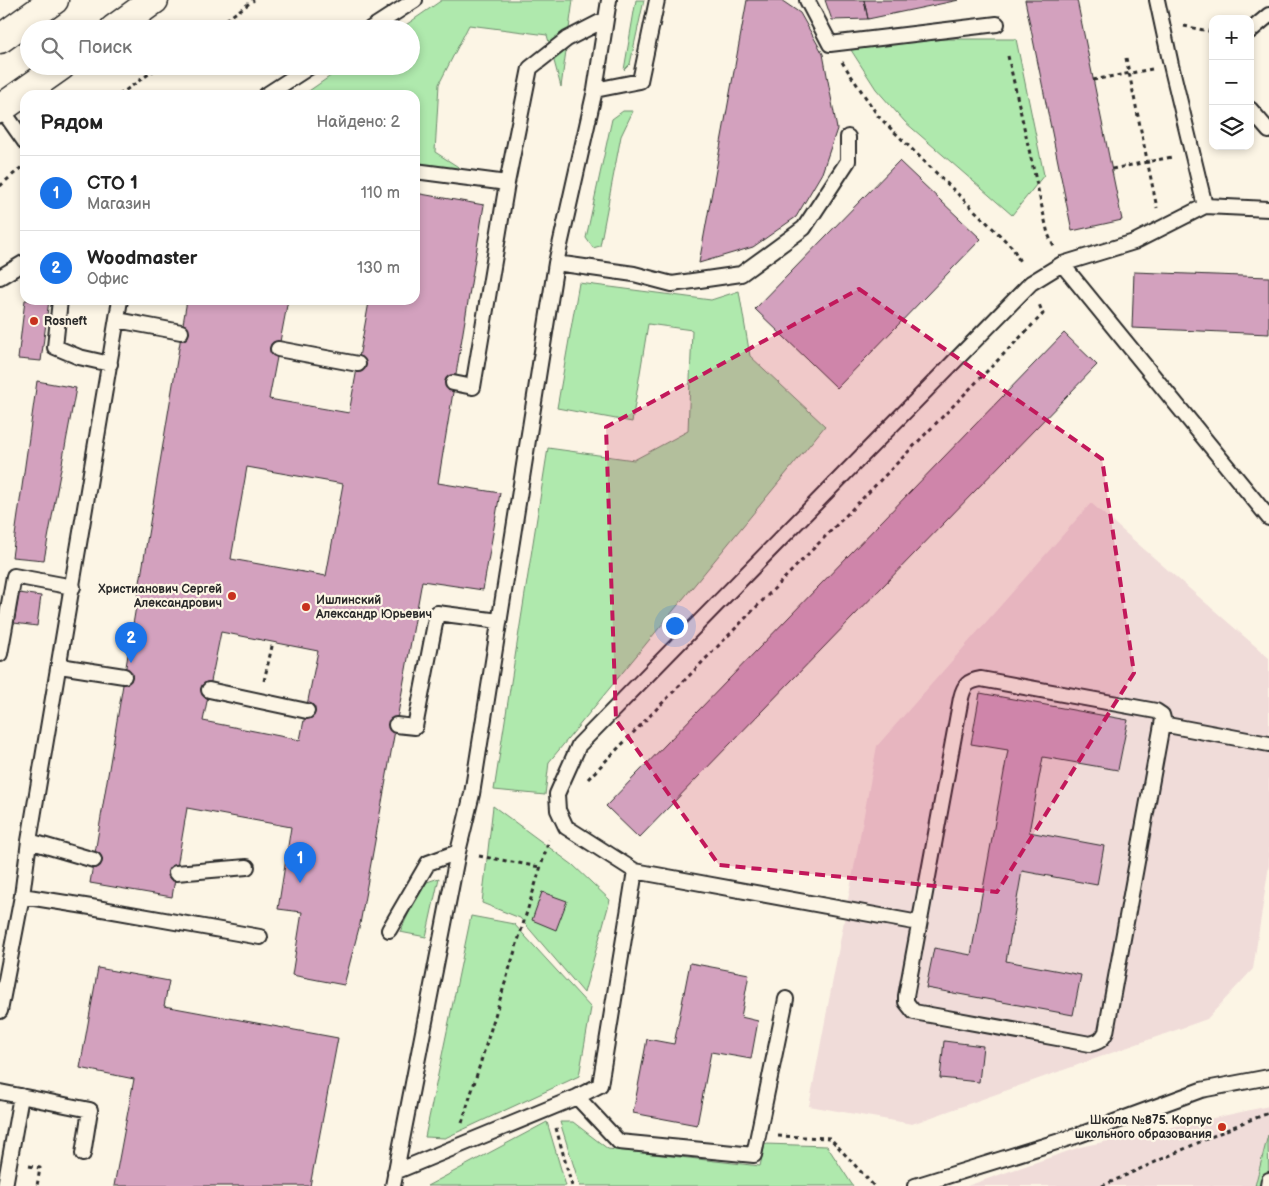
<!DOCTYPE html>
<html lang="ru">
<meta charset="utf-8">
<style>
:root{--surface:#fff;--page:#f6f6f6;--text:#222;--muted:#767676;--line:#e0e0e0;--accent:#1a73e8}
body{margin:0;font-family:"Balsamiq Sans",sans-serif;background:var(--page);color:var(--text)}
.controls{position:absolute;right:15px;top:15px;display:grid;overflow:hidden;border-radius:10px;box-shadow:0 2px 8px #0003}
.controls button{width:45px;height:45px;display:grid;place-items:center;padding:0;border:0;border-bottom:1px solid var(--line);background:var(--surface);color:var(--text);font:25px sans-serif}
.you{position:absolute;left:674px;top:625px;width:18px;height:18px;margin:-12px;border:4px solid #fff;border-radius:50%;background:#1a73e8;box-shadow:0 0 0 8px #1a73e833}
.badge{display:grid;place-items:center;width:32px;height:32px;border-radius:50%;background:var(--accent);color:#fff;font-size:16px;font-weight:700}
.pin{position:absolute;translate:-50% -41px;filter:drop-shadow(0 1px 2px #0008)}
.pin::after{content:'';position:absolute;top:26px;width:18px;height:15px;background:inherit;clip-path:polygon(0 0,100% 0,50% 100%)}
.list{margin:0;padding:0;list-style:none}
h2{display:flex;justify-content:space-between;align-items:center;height:65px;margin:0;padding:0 20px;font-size:21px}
h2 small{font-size:16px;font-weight:400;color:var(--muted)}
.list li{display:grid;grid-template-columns:32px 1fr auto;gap:15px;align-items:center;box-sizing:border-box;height:75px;padding:0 20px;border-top:1px solid var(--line)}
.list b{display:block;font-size:19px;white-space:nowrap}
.list p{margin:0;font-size:16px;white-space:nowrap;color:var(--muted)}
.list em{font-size:16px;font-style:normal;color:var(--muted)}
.icon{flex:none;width:28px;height:28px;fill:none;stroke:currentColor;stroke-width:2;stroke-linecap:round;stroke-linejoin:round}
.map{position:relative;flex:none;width:1269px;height:1186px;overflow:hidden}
.search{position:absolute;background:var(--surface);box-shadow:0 2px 8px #0003;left:20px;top:20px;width:400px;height:55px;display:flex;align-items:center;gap:12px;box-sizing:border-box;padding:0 18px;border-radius:28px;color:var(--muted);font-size:19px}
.panel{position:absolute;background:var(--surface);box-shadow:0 2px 8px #0003;left:20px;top:90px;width:400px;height:215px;border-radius:15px}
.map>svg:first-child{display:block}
.built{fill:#f0dcd9}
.green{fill:#afe9ad;stroke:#6d8a6c}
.building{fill:#d3a1be;stroke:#2b2b2b;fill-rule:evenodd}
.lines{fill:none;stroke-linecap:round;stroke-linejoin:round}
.lane-casing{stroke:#2b2b2b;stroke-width:18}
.primary-casing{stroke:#2b2b2b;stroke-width:31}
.path{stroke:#2b2b2b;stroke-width:3;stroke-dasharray:4 4;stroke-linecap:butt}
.lane{stroke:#fcf5e5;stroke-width:14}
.primary{stroke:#fcf5e5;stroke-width:28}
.marked{fill:#c2185b;fill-opacity:0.2;stroke:#c2185b;stroke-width:4;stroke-dasharray:10 6;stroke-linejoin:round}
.poi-dot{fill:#c8321e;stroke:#fcf5e5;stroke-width:2}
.labels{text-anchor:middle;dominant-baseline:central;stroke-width:4.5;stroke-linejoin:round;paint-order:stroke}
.poi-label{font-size:12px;font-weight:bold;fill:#2b2b2b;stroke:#fcf5e5;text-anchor:start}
</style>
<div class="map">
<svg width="1269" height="1186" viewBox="0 0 1269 1186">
<rect width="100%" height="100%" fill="#fcf5e5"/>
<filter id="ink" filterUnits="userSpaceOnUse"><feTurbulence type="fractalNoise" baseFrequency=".02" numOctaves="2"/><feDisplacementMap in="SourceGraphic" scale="10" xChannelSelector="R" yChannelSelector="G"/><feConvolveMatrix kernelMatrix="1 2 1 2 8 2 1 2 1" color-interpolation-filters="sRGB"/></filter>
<g filter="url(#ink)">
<path class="built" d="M 1091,503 L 1269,658 L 1269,865 L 1253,969 L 1207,1019 L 912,1124 L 809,1106 L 877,746 Z
M 1269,1106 L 1269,1186 L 967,1186 L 1080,1147 Z"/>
<path class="green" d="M 442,0 L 573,0 L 561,87 L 547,35 L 469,25 L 439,84 L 435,152 L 488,186 L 415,172 L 415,95 L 303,95 L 345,66 L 411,66 L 411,29 L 400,29 Z
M 636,0 L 644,0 L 630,64 L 624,70 Z
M 945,39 L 1016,39 L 1044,175 L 1012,215 L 905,122 L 876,89 L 851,50 L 882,45 Z
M 623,111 L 633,111 L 621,136 L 600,246 L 593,248 L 586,238 L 612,119 Z
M 579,283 L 711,300 L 739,291 L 750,356 L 825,426 L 549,762 L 545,795 L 494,790 L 548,448 L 634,460 L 688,431 L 692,330 L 648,324 L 632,422 L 557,408 Z
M 493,806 L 573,865 L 610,900 L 584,993 L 520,918 L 482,903 Z
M 439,878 L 426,937 L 400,932 L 411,908 L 427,882 Z
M 471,916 L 514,924 L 591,1008 L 579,1076 L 445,1138 L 425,1137 Z
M 547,1122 L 566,1186 L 427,1186 Z
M 560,1122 L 573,1122 L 608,1149 L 760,1166 L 765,1144 L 827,1146 L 853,1186 L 580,1186 Z
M 1268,1135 L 1269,1186 L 1255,1186 Z"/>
<path class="building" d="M 747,0 L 781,0 L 800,13 L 823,54 L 837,129 L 822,173 L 796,217 L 753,247 L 699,263 Z
M 825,0 L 864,0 L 868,19 L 832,20 Z
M 864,0 L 959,0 L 868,19 Z
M 1025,0 L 1077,0 L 1122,220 L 1072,231 Z
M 899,161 L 981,239 L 837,388 L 755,309 Z
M 415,193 L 484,205 L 438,483 L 500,493 L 483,590 L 422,581 L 360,924 L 344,985 L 292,975 L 302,912 L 278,909 L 291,827 L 187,808 L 172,897 L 90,883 L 187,300 L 288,300 L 269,399 L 349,413 L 369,302 L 357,300 L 415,300 ZM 247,467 L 343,484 L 326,576 L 231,559 ZM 221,632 L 318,651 L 300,740 L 203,721 Z
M 1134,272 L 1269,277 L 1269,334 L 1132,328 Z
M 25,300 L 49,300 L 41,361 L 18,359 Z
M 1064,333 L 1097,365 L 639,838 L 606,806 Z
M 37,381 L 76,388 L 44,560 L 12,557 Z
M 19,593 L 41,596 L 37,626 L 14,623 Z
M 980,693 L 1128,720 L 1118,770 L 1043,757 L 1029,832 L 1104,846 L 1097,885 L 1022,871 L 1006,961 L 1081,975 L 1073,1015 L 926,988 L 934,948 L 971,955 L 1008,750 L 971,744 Z
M 542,892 L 567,901 L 556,930 L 532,920 Z
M 690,963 L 749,974 L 741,1017 L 758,1021 L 751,1059 L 711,1052 L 697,1125 L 633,1113 L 647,1039 L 674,1044 Z
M 98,968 L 169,981 L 164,1006 L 338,1038 L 310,1186 L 114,1186 L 134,1079 L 80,1068 Z
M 944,1041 L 983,1046 L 979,1082 L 940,1078 Z"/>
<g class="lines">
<defs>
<path id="lane" d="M 807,0 L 830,44 L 997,24
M 1157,0 L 1171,65 L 1205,206 L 1134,242 L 1062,264 L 1269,518
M 370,29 L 415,0
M 1250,31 L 1269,15
M 595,90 L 640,81 L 657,0
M 266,95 L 311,66
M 1,108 L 25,142
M 1250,109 L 1269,131
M 415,171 L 507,183 L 473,387 L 453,383
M 507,183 L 530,68 L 567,39 L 606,19
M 1205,206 L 1269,209
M 556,263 L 634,274 L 672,284 L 741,274 L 804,228 L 848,161 L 848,137
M 0,277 L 25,262
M 60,300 L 55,347 L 79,357 L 110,364
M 117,320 L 181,332
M 278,349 L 358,364
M 0,654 L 14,576 L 73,587
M 60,666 L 124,676
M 981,679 L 1156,711 L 1162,715 L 1163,719 L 1106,1032 C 1102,1040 1099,1042 1090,1044 L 914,1012 L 906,1002 L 906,996 L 961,698 C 964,685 968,681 981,679 Z
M 209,690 L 307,711
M 1162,724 L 1269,744
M 396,725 L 415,727 L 437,613 L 499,621
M 94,860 L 29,841 L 120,300
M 635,871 L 919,923
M 176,873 L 247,867
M 22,896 L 29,841
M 389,930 L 428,863 L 458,852
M 0,1011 L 22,896 L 91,907 L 260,937
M 0,1092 L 90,1110 L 83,1154
M 577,1097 L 619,1142 L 754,1155 L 786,999
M 395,1172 L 577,1097 L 600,1085 L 635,871 L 566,827 L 558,810 L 557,794 L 579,745 L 1031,283 L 1062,264
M 5,1186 L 21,1096
M 393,1186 L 458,852 L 472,794 L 556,263 L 595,90 L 609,0
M 915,1186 L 1079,1135 L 1201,1090 L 1269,1077
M 1268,1186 L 1269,1180"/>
<path id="primary" d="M 114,29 L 154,0
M 0,39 L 54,0
M 0,109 L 61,66"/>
</defs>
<use href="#lane" class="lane-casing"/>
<use href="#primary" class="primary-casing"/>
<path class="path" d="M 1184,26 L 1213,32
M 213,29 L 254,0
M 1008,56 L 1048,234 L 1054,247
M 1126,58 L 1157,208
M 842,62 L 878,116 L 1013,248 L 1021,264
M 1093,80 L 1152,69
M 119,95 L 160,66
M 1112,169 L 1172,157
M 0,186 L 25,164
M 264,681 L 273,642
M 588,779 L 1043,314 L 1039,304
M 479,856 L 540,867
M 462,1123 L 549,840
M 556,1128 L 572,1186
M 778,1136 L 830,1138 L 874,1186
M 29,1166 L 40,1168 L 37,1186
M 1102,1186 L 1242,1123 L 1269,1113"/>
<use href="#lane" class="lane"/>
<use href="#primary" class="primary"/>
</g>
</g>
<path class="marked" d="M 859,289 L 1102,459 L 1134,673 L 997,892 L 719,865 L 616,720 L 606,427 Z"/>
<g class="poi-dot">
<circle cx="34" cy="321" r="5"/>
<circle cx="232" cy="596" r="5"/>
<circle cx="306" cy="607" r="5"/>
<circle cx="1222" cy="1127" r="5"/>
</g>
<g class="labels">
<g class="poi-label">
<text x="44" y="321">Rosneft</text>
<text x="222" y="589" text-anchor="end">Христианович Сергей<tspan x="222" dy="14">Александрович</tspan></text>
<text x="316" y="600">Ишлинский<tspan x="316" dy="14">Александр Юрьевич</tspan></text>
<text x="1212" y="1120" text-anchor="end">Школа №875. Корпус<tspan x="1212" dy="14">школьного образования</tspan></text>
</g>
</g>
</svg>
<div class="controls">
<button>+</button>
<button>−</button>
<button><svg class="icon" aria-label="layers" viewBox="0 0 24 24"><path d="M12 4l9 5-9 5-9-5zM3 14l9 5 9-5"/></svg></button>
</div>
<div class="you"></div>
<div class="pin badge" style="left:300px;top:883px">1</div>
<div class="pin badge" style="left:131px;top:663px">2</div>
<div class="search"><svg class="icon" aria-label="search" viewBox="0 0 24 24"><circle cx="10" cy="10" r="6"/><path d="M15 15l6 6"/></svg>Поиск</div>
<section class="panel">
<h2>Рядом<small>Найдено: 2</small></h2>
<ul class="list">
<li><span class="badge">1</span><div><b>СТО 1</b><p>Магазин</p></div><em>110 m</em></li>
<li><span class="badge">2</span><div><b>Woodmaster</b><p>Офис</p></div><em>130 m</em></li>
</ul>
</section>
</div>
